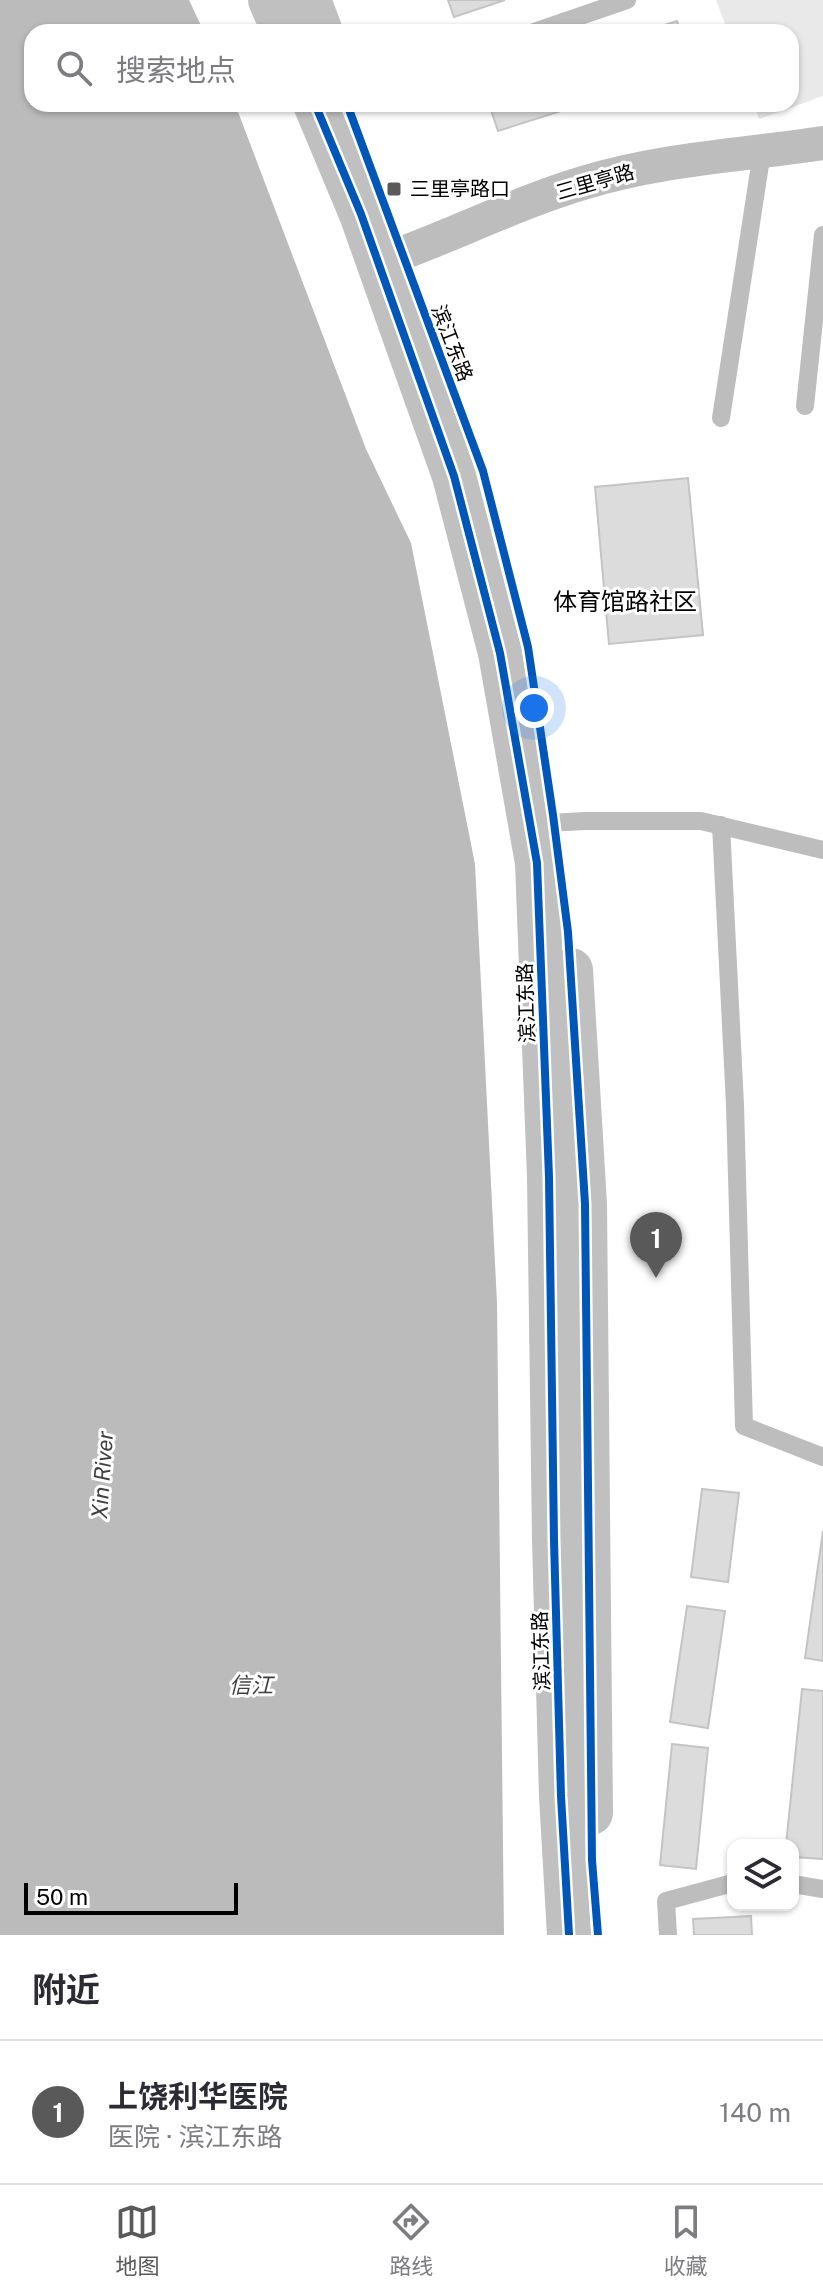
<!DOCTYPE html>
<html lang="zh">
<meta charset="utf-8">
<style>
:root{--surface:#fff;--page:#f7f7f7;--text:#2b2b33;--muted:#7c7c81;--line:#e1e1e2;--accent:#595959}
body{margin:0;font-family:"Public Sans","Noto Sans SC",sans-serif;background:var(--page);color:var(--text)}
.controls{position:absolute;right:24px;bottom:24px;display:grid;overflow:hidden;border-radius:16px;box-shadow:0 2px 6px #0004}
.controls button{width:72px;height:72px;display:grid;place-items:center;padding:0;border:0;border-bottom:2px solid var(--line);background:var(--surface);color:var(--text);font:40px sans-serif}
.scale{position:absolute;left:24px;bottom:20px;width:214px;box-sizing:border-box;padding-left:8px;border:4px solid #000;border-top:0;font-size:22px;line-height:28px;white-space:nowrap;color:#000;-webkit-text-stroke:6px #fff;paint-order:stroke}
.you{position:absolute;left:534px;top:708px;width:28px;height:28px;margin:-20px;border:6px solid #fff;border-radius:50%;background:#1a73e8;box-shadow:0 0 0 12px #1a73e833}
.badge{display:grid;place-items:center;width:52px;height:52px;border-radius:50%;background:var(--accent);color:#fff;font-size:26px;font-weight:700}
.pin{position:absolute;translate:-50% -66px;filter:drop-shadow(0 2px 4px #0008)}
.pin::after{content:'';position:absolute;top:42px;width:28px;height:24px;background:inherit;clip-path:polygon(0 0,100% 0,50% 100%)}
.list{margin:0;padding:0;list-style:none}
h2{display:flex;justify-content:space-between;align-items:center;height:104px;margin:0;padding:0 32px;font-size:34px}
h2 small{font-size:26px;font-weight:400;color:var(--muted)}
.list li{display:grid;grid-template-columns:52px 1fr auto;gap:24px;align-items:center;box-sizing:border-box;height:144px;padding:0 32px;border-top:2px solid var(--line)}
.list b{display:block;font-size:30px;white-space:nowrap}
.list p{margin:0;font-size:26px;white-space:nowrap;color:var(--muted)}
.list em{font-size:26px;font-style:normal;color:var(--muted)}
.icon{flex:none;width:44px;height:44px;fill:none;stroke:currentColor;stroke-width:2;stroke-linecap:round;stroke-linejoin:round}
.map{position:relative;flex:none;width:823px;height:1935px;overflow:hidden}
.search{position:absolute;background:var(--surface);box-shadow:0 2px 6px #0004;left:24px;right:24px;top:24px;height:88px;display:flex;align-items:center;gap:20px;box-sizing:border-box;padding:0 28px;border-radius:24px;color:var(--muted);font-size:30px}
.sheet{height:248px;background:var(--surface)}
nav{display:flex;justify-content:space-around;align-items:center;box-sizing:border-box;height:112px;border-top:2px solid var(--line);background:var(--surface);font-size:22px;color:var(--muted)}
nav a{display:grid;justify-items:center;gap:4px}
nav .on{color:var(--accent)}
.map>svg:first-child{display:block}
.green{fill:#e9e9e9}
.water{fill:#bbb}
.building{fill:#dcdcdc;stroke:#c4c4c4;stroke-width:2}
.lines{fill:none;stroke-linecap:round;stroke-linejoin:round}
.lane{stroke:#bdbdbd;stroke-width:18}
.street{stroke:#bdbdbd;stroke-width:34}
.secondary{stroke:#c0c0c0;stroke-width:44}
.cycleway-casing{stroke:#fff;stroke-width:13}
.cycleway{stroke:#0057b8;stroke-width:8}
.poi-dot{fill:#595959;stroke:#fff;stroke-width:3}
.labels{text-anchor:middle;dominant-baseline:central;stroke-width:6;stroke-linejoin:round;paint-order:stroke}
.street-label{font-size:20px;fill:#000;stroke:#fff}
.poi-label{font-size:20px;fill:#000;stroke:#fff;text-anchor:start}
.water-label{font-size:22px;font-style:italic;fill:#3f3f3f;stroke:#fff}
.quarter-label{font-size:24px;fill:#000;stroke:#fff}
</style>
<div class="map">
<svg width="823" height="1935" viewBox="0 0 823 1935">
<rect width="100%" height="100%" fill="#fff"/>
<path class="green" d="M 716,0 L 823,0 L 823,96 L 759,119 L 754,104 L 791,104 L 791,32 L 728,32 Z"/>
<path class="water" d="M 0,0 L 189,0 L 204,32 L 32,32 L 32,104 L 235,104 L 366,449 L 411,543 L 475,864 L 497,1303 L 504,1935 L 0,1935 Z"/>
<path class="building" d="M 448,0 L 505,0 L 454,17 Z
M 677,21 L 681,32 L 642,32 Z
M 489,104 L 583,104 L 498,131 Z
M 688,478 L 703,635 L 609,644 L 595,487 Z
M 702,1489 L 739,1493 L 728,1582 L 691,1577 Z
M 823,1531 L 823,1661 L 805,1658 Z
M 687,1606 L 725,1611 L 708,1728 L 670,1722 Z
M 802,1689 L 823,1691 L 823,1859 L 793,1857 L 793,1845 L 786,1845 Z
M 672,1744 L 708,1748 L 696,1869 L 660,1865 Z
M 751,1916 L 752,1935 L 694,1935 L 693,1919 Z"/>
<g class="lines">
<path class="lane" d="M 534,32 L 627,0
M 805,406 L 823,235
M 721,418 L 762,152
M 530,824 L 585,821 L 701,821 L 823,850
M 721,825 L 735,1105 L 744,1426 L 823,1457
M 793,1884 L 823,1889
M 668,1935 L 666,1901 L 733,1883"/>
<path class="street" d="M 378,262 C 448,238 513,204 583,183 C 660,159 743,155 823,143"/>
<path class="secondary" d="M 270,0 L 284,32
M 309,0 L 321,32
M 315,104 L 361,214 L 454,476 L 500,653 L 537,863 L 549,1177 L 554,1540 L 561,1796 L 569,1935
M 571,970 L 585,1204 L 591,1813"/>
<defs>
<path id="cycleway" d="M 315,104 L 361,214 L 454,476 L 500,653 L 537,863 L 549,1177 L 554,1540 L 561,1796 L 569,1935
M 347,104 L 483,471 L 528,647 L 553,815 L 568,932 L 585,1204 L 592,1860 L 598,1935"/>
</defs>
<use href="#cycleway" class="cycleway-casing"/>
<use href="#cycleway" class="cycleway"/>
</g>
<rect class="poi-dot" x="386" y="181" width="16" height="16" rx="4"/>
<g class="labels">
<g class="street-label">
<text transform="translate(595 182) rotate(-16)">三里亭路</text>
<text transform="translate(452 343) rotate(69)">滨江东路</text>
<text transform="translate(526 1003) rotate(-92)">滨江东路</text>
<text transform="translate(541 1651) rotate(-92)">滨江东路</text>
</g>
<g class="poi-label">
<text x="410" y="189">三里亭路口</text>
</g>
<g class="water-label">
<text transform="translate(102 1475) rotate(-86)">Xin River</text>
<text x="251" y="1685">信江</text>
</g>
<g class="quarter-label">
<text x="625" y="601">体育馆路社区</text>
</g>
</g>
</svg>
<div class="controls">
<button><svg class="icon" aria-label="layers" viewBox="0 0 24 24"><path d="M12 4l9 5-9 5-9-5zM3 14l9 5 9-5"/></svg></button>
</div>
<div class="scale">50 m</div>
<div class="you"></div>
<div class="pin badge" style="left:656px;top:1278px">1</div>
<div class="search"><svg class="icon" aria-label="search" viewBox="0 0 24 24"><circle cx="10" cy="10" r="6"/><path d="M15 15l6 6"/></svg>搜索地点</div>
</div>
<section class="sheet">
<h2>附近<small></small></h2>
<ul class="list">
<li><span class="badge">1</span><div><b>上饶利华医院</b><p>医院 · 滨江东路</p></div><em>140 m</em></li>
</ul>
</section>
<nav>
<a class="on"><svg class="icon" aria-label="map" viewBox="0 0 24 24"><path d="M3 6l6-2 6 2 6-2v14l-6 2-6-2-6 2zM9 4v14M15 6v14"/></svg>地图</a>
<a><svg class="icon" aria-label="directions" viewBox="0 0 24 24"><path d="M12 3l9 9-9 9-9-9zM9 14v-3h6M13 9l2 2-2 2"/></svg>路线</a>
<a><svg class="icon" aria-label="saved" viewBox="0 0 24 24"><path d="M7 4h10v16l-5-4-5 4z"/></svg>收藏</a>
</nav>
